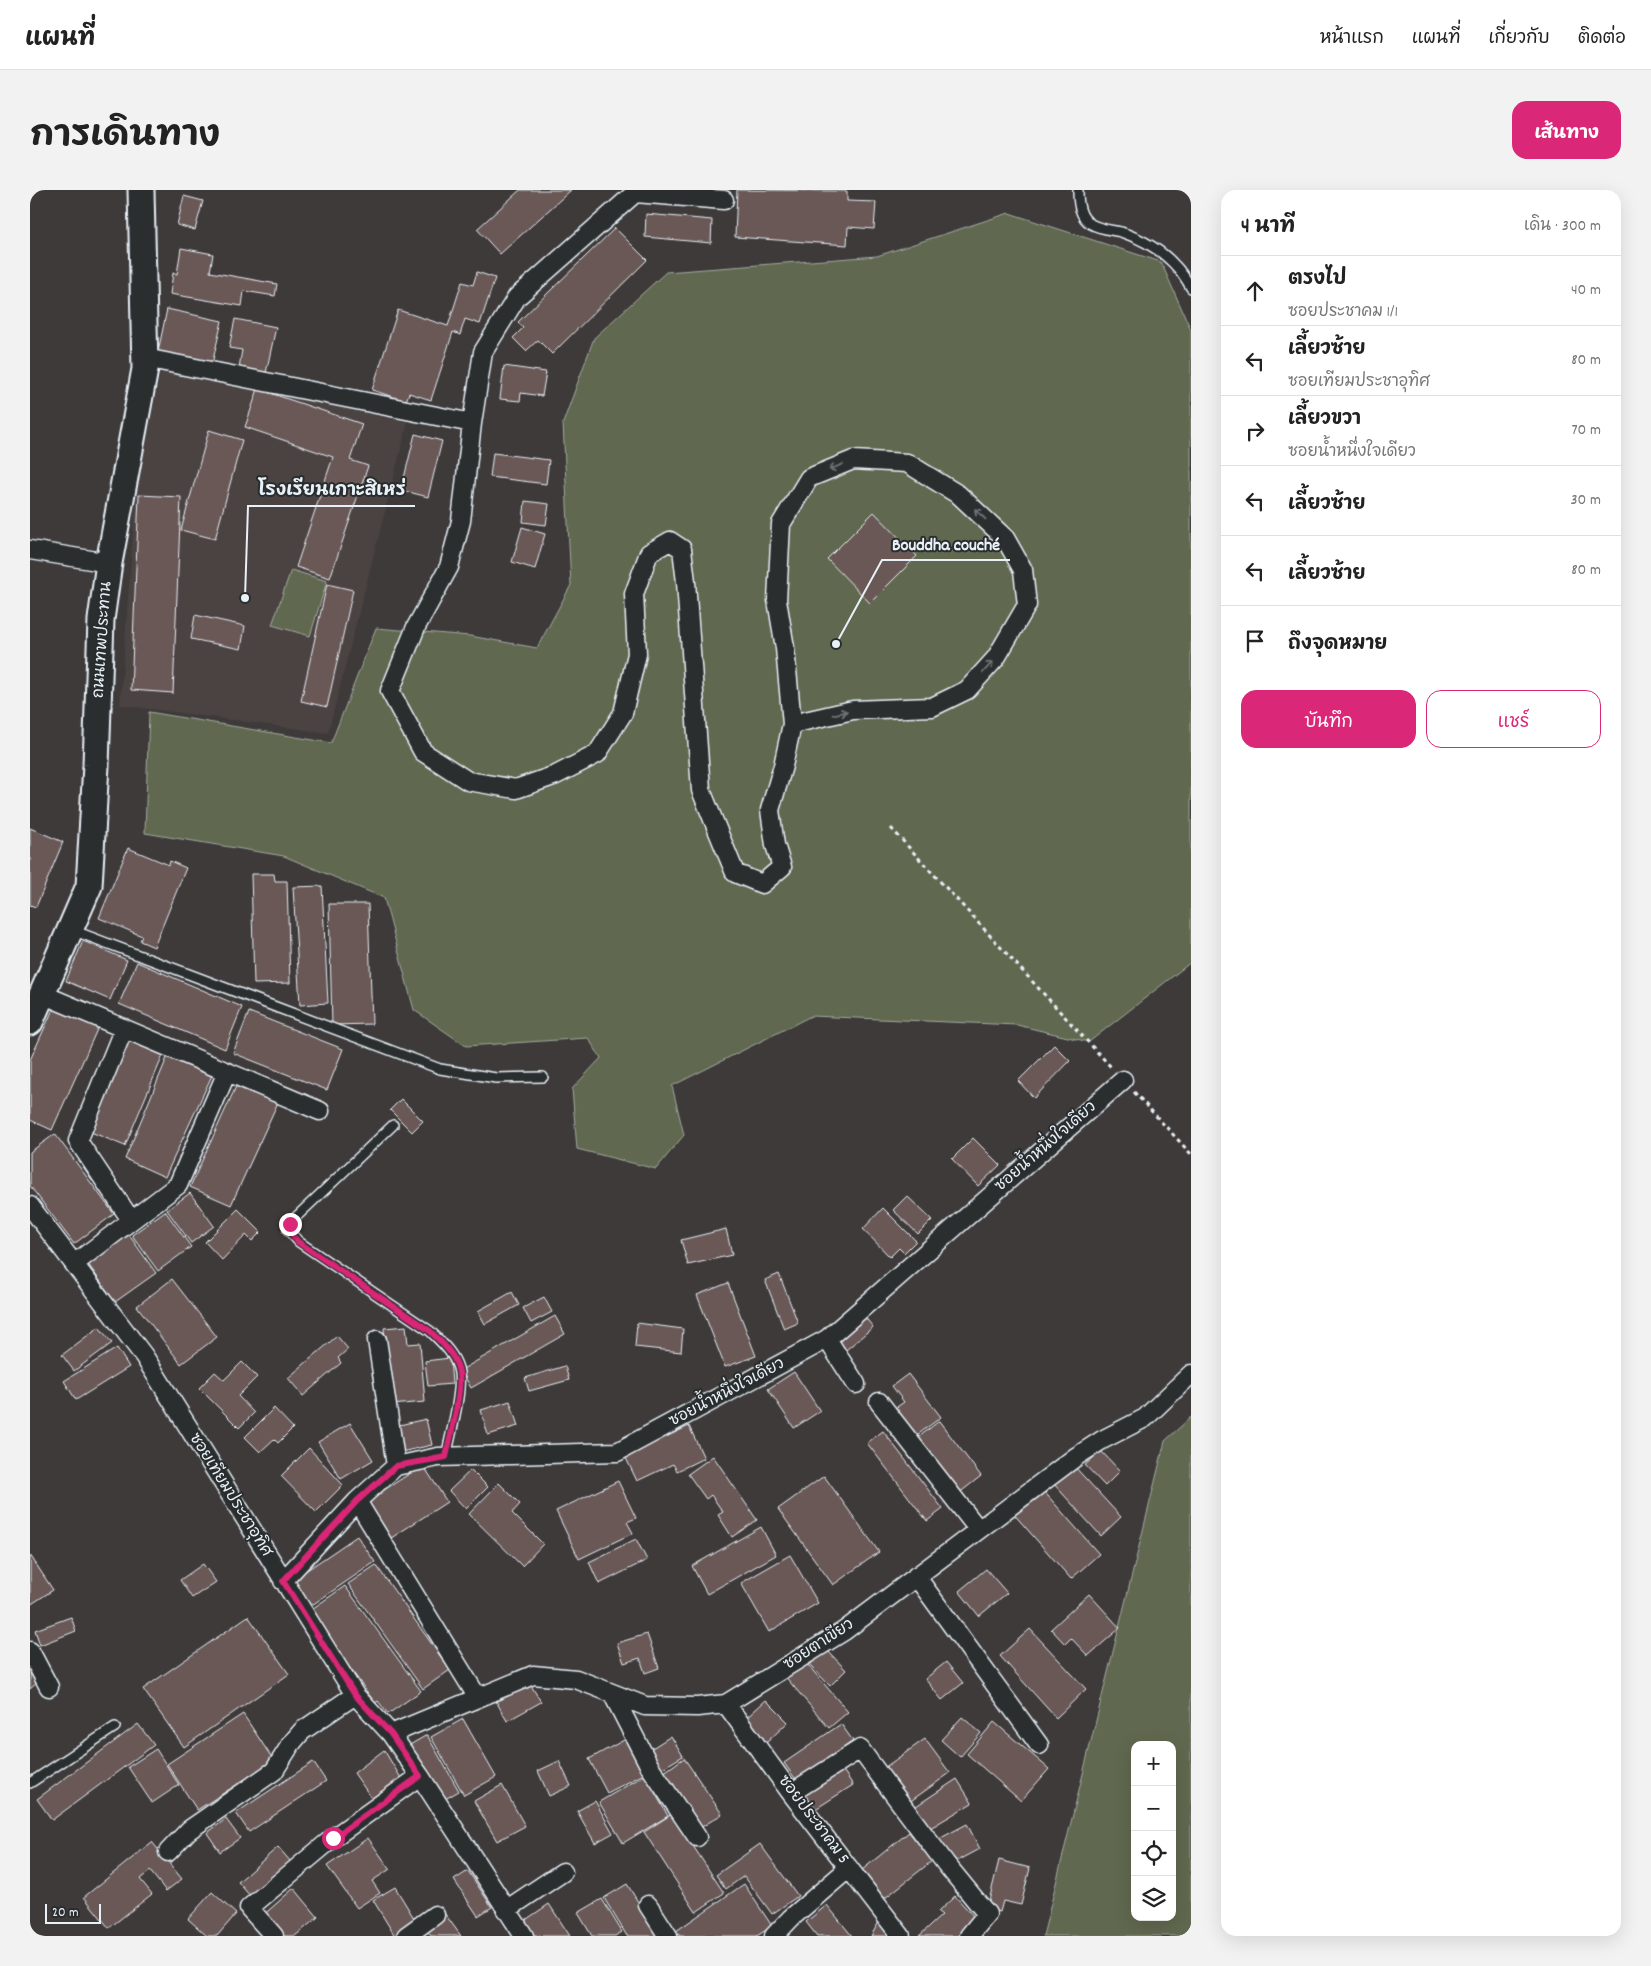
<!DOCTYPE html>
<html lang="th">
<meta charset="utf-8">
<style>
:root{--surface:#fff;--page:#f2f2f2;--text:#222;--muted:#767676;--line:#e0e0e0;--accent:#db2777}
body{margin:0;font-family:Dekko,"Playpen Sans Thai",sans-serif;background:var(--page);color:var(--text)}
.controls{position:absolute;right:15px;bottom:15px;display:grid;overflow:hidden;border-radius:10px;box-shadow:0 5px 20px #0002}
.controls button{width:45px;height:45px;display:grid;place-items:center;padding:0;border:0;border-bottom:1px solid var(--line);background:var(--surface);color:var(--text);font:25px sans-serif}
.scale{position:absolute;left:15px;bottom:12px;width:56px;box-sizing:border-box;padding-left:5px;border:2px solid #e8f1f8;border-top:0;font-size:14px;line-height:18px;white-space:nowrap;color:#e8f1f8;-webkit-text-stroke:4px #2a2d2e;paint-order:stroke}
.stop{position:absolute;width:15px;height:15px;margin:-11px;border:4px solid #db2777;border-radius:50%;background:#fff}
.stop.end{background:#db2777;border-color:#fff;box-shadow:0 1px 5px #0008}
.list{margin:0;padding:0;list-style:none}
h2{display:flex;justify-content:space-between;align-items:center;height:65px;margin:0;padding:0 20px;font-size:21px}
h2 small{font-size:16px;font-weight:400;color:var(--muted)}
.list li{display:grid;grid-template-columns:32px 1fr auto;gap:15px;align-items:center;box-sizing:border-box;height:70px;padding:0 20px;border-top:1px solid var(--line)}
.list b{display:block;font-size:19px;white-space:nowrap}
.list p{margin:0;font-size:16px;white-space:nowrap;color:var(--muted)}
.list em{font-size:16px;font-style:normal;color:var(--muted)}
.actions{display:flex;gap:10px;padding:15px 20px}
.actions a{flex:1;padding:11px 0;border:1px solid var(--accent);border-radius:15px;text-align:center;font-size:18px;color:var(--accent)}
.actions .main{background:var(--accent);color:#fff}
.icon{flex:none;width:28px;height:28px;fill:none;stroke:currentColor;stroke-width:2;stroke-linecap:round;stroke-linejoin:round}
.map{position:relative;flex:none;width:1161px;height:1746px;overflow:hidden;border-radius:15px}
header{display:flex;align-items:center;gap:30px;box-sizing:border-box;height:70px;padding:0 25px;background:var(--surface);border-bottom:1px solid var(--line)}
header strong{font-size:24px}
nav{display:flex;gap:28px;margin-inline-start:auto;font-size:18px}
.intro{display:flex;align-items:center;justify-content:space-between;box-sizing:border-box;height:120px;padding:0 30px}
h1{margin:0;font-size:35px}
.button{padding:12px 22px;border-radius:15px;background:var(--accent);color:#fff;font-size:18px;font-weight:700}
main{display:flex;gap:30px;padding:0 30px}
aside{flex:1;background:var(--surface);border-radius:15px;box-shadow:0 5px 20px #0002}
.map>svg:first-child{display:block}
.built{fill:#4c4343}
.green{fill:#60684f;stroke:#a4aca4;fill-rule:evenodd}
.building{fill:#6b5857;stroke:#e8f1f8}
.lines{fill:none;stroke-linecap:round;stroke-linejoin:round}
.lane-casing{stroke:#e8f1f8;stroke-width:12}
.street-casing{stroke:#e8f1f8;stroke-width:21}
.secondary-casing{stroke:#e8f1f8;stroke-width:29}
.path{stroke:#e8f1f8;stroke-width:3;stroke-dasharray:4 4;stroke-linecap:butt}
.lane{stroke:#2a2d2e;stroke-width:9}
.street{stroke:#2a2d2e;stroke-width:18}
.secondary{stroke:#2a2d2e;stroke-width:25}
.oneway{stroke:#6c7275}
.route{stroke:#db2777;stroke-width:6}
.labels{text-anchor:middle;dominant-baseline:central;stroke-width:4;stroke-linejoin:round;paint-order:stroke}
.street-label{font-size:16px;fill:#e8f1f8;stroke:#2a2d2e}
.leader{fill:none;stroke:#e8f1f8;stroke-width:2}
.callout-dot{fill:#e8f1f8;stroke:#2a2d2e;stroke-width:2}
.callout-label{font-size:18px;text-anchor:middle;font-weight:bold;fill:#e8f1f8;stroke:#2a2d2e;stroke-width:4;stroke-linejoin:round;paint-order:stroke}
</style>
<header>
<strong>แผนที่</strong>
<nav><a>หน้าแรก</a><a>แผนที่</a><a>เกี่ยวกับ</a><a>ติดต่อ</a></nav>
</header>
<div class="intro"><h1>การเดินทาง</h1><a class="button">เส้นทาง</a></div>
<main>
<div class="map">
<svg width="1161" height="1746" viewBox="0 0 1161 1746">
<rect width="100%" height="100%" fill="#3e3a3a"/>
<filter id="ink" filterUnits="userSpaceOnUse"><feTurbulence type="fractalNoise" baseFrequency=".02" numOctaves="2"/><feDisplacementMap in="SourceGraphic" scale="10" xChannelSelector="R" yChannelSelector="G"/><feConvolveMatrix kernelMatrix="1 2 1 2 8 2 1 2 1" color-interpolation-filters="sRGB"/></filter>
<g filter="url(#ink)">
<path class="built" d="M 131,180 L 378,232 L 298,543 L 90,515 L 106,302 Z"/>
<path class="green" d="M 979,23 L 1131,72 L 1161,140 L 1161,772 L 1059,852 L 987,835 L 781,826 L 642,896 L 654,945 L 626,979 L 547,959 L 542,899 L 571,868 L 558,848 L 436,856 L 384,820 L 354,708 L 254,666 L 115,643 L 119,522 L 301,553 L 346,438 L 440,446 L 507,458 L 541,395 L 533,233 L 564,148 L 636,82 L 847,66 Z
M 261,380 L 297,391 L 280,446 L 242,435 Z
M 1161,1227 L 1161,1746 L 1013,1746 L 1135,1251 ZM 1105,1555 L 1142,1555 L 1142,1727 L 1105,1727 Z"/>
<path class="building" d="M 490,0 L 541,0 L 470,64 L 447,39 Z
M 707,0 L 817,1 L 817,11 L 846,12 L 844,39 L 818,37 L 817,55 L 705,47 Z
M 154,6 L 173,11 L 165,40 L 147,35 Z
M 616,24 L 682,30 L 681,53 L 615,47 Z
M 585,38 L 617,70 L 522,164 L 508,150 L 496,161 L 483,148 L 493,138 L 488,132 Z
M 151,58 L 183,64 L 180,82 L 247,94 L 245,106 L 214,101 L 212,116 L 140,104 L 143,83 L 147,84 Z
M 447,82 L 465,88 L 450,134 L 435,129 L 430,145 L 423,142 L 401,210 L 379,203 L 376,211 L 342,200 L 368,120 L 418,136 L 432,92 L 443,95 Z
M 137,119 L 192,131 L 182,174 L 128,162 Z
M 205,129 L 246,137 L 236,183 L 209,178 L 212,160 L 199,158 Z
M 474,176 L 516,182 L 512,206 L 491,203 L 490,211 L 470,209 Z
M 228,199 L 332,234 L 320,270 L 338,276 L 300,388 L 266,377 L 303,267 L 215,237 Z
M 179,240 L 212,250 L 185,349 L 151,340 Z
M 385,244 L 412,251 L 398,307 L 371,300 Z
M 463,263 L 519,270 L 516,294 L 460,287 Z
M 109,305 L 151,307 L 143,503 L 101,500 Z
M 495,311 L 519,314 L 516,335 L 493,332 Z
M 844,322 L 887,366 L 840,413 L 797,369 Z
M 492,337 L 515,344 L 505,379 L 482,372 Z
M 297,394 L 323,400 L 297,517 L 271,511 Z
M 165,425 L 215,436 L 211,459 L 161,449 Z
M 0,638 L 33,652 L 6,717 L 0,715 Z
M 98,658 L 139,675 L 140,671 L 156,678 L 124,757 L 110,751 L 112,746 L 69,728 Z
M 221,684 L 244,684 L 245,691 L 257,691 L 260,793 L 224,794 Z
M 292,696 L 298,813 L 270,815 L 263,697 Z
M 299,714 L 338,714 L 342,834 L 302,835 Z
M 53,751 L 97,770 L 80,810 L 36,791 Z
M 107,772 L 212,817 L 195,859 L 89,814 Z
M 25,815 L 69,835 L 22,940 L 0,930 L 0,870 Z
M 219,822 L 313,859 L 297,900 L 203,863 Z
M 95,846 L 134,863 L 95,956 L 56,940 Z
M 1024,855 L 1040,871 L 1004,908 L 988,891 Z
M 139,863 L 183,883 L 135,987 L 95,969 Z
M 208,892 L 249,910 L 201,1015 L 160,997 Z
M 371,909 L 393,931 L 382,942 L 360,920 Z
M 25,944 L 84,1024 L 44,1054 L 0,996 L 0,962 Z
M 943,948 L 970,975 L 948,996 L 922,969 Z
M 160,1003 L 184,1036 L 161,1053 L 137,1020 Z
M 877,1006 L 902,1030 L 888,1044 L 863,1020 Z
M 853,1018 L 886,1051 L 874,1063 L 869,1058 L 860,1067 L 833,1039 Z
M 208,1019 L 231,1042 L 222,1051 L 216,1045 L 192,1070 L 175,1052 Z
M 135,1021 L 161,1057 L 128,1081 L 102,1045 Z
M 696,1039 L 702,1065 L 658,1075 L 651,1050 Z
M 99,1045 L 126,1083 L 85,1112 L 58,1074 Z
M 749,1084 L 768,1133 L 754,1139 L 735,1090 Z
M 142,1089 L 187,1147 L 151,1174 L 107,1116 Z
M 698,1093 L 726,1166 L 695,1177 L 667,1105 Z
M 482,1102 L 489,1115 L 455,1134 L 448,1121 Z
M 514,1107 L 522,1122 L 501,1133 L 493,1118 Z
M 525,1126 L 535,1144 L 441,1198 L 431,1180 Z
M 834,1126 L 843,1137 L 816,1160 L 807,1150 Z
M 607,1133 L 653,1139 L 651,1162 L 605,1157 Z
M 376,1136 L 378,1154 L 390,1153 L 395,1212 L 361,1215 L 354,1138 Z
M 69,1137 L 82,1153 L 44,1181 L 32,1165 Z
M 307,1146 L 318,1159 L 308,1168 L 311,1173 L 273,1206 L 258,1188 Z
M 87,1158 L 99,1177 L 46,1210 L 34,1191 Z
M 420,1168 L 422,1194 L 398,1196 L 395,1171 Z
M 212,1172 L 227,1187 L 208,1206 L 224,1223 L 209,1238 L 169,1198 L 185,1182 L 194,1190 Z
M 535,1176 L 539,1190 L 499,1201 L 495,1188 Z
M 764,1182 L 790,1221 L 764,1238 L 738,1199 Z
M 878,1184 L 911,1227 L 882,1249 L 861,1221 L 874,1212 L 862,1196 Z
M 480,1211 L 488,1236 L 458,1245 L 451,1220 Z
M 244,1218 L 263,1238 L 248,1253 L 244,1249 L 230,1262 L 215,1247 Z
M 396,1229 L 402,1255 L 371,1262 L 365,1236 Z
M 909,1231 L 951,1286 L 928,1304 L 885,1250 Z
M 320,1233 L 343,1270 L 311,1289 L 288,1252 Z
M 659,1236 L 674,1268 L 647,1281 L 643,1274 L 607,1291 L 595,1266 Z
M 853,1241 L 913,1319 L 897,1331 L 837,1253 Z
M 279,1258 L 313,1295 L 286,1322 L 251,1286 Z
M 1071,1261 L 1090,1281 L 1075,1296 L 1055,1275 Z
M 683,1266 L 727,1330 L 702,1347 L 688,1325 L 693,1322 L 681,1305 L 676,1309 L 658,1284 Z
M 393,1275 L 417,1312 L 358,1350 L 334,1313 Z
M 1043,1275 L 1091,1327 L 1071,1346 L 1023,1293 Z
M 441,1280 L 458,1297 L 436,1319 L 419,1301 Z
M 794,1286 L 849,1362 L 803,1395 L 748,1319 Z
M 588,1291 L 606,1328 L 597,1332 L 603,1343 L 549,1369 L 526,1321 Z
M 469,1293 L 490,1314 L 482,1323 L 513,1354 L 492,1376 L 439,1324 Z
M 1010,1297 L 1069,1364 L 1041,1389 L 982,1322 Z
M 731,1337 L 746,1365 L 677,1404 L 662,1376 Z
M 327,1346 L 345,1372 L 279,1417 L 261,1391 Z
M 606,1349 L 617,1370 L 569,1394 L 559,1372 Z
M 0,1365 L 23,1400 L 0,1415 Z
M 760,1365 L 788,1413 L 739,1442 L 711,1393 Z
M 173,1374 L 186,1392 L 162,1408 L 150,1390 Z
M 346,1375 L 420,1480 L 393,1499 L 318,1394 Z
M 956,1379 L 977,1403 L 949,1426 L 929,1401 Z
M 315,1396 L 391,1501 L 358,1524 L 348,1511 L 345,1513 L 279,1421 Z
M 1059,1404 L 1090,1438 L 1058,1466 L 1041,1448 L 1035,1454 L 1021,1439 Z
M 218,1426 L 259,1484 L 154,1557 L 113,1499 Z
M 41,1427 L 46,1441 L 10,1455 L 5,1440 Z
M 1000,1439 L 1056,1499 L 1026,1528 L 970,1466 Z
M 617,1444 L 629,1478 L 615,1483 L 610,1468 L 594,1473 L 587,1453 Z
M 796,1459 L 816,1480 L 800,1496 L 780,1475 Z
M 772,1468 L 818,1522 L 799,1538 L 753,1484 Z
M 916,1472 L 933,1493 L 912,1510 L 895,1489 Z
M 0,1483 L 7,1493 L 0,1499 Z
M 499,1492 L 511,1512 L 477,1531 L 466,1511 Z
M 736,1510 L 758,1532 L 735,1554 L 713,1531 Z
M 213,1524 L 244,1571 L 167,1620 L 137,1574 Z
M 932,1527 L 951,1543 L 930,1567 L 911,1550 Z
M 433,1529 L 466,1587 L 434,1605 L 401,1547 Z
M 964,1532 L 1019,1579 L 991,1611 L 937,1564 Z
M 108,1534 L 124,1555 L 22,1630 L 7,1609 Z
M 811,1534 L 823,1551 L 767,1591 L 754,1573 Z
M 397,1545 L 429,1601 L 410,1612 L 378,1556 Z
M 641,1546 L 653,1566 L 631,1579 L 619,1560 Z
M 596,1549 L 614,1584 L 577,1603 L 559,1569 Z
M 895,1549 L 920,1583 L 875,1615 L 851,1580 Z
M 126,1559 L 149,1595 L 122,1613 L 98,1577 Z
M 354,1560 L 374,1593 L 345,1613 L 324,1583 Z
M 654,1568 L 692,1624 L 667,1640 L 630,1585 Z
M 529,1571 L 541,1596 L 519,1606 L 508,1581 Z
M 283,1572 L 296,1591 L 219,1642 L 206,1623 Z
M 810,1576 L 823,1595 L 784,1620 L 772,1601 Z
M 615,1585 L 638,1626 L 593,1653 L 569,1612 Z
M 927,1589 L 942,1613 L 897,1640 L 883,1618 Z
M 472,1595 L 495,1636 L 467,1651 L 444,1611 Z
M 565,1611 L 583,1643 L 565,1653 L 547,1621 Z
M 642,1624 L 694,1703 L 666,1722 L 614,1642 Z
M 196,1629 L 210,1648 L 190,1662 L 177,1643 Z
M 937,1634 L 950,1659 L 920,1675 L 907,1650 Z
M 879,1642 L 902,1671 L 850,1712 L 827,1684 Z
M 338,1648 L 360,1679 L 342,1691 L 350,1703 L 327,1718 L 297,1676 Z
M 122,1652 L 152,1689 L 136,1701 L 120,1681 L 110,1689 L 122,1704 L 79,1738 L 54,1707 Z
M 730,1654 L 768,1706 L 742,1724 L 714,1686 L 696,1699 L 686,1685 Z
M 248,1657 L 261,1672 L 221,1707 L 208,1692 Z
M 969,1670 L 1000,1678 L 991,1715 L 973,1711 L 970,1722 L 957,1719 Z
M 438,1681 L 462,1717 L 448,1726 L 424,1690 Z
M 597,1694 L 629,1746 L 597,1746 L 574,1708 Z
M 714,1694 L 742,1736 L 727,1746 L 650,1746 L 646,1741 Z
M 365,1697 L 387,1733 L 365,1746 L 343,1710 Z
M 264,1698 L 288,1727 L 265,1746 L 245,1746 L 230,1728 Z
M 182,1702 L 206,1724 L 187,1746 L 177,1746 L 158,1729 Z
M 925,1706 L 946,1729 L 927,1746 L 889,1746 L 912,1725 L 908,1722 Z
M 572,1709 L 592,1742 L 585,1746 L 562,1746 L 548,1723 Z
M 519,1714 L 540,1746 L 503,1746 L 494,1731 Z
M 797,1715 L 822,1746 L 787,1746 L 776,1732 Z
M 415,1724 L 431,1746 L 401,1746 L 395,1738 Z
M 849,1732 L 862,1746 L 841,1746 Z"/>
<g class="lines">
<defs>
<path id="lane" d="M 1048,0 C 1048,12 1049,27 1061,34 C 1069,39 1082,40 1091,42 C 1121,52 1146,69 1161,98
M 42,740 L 410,879 L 466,888 L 513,887
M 363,935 L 265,1028 L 260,1034 L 258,1040 L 269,1052 L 400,1141 C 411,1152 423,1162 428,1178 C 434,1196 420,1247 416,1267
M 0,1593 L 85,1537"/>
<path id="street" d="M 694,10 L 605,3 L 487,107 L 453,162 L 442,233 L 431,331 L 419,377 L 386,437 L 360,501 L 393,562 L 438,591 L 486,599 L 526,585 L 567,564 L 593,523 L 607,464 L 604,404 L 619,363 L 640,351 L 652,359 L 656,392 L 671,600 L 705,683 L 732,694 L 752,677 L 745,655 L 740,620 L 753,576 L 762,534 L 755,458 L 747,410 L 751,334 L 779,288 L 823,270 L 877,273 L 929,305 L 975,348 L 993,380 L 997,415 L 966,468 L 937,500 L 902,517 L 823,520 L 762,534
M 115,168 L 442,233
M 0,360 L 79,373
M 12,804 L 290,921
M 94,838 L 48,951 L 101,1030
M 0,1016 L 114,1166 L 325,1505 L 361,1544 L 390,1586 L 494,1746
M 44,1074 L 148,995 L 197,882
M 797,1149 L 826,1194
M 347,1150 L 366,1276
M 849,1212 L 948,1339
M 327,1311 L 448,1508
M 886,1386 L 1009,1555
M 253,1391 L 327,1311 L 366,1276 L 408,1267 L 587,1262 L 797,1149 L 1093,890
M 0,1461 L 19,1497
M 582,1503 L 620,1577 L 667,1647
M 696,1514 L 761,1603 L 871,1746
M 361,1544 L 503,1485 L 546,1489 L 615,1516 L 667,1517 L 696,1514 L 814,1441 L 1047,1266 L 1072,1250 L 1115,1228 L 1161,1184
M 761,1603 L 830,1559 L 916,1674 L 957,1724 L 939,1746
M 138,1662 L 159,1640 L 244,1581 L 261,1554 L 272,1541 L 325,1505
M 618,1715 L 638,1746
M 476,1720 L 533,1682
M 244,1746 L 219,1718 L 303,1648 L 390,1586
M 376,1746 L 405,1725
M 744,1746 L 761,1728 L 819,1678"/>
<path id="secondary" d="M 0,832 L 59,696 L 66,575 L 71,430 L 79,373 L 115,179 L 111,0"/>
</defs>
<use href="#lane" class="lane-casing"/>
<use href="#street" class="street-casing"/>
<use href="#secondary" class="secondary-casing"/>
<path class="path" d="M 861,638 L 1081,877
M 1104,902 L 1161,964"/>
<use href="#lane" class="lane"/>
<use href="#street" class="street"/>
<use href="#secondary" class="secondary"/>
</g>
<defs><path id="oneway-shaft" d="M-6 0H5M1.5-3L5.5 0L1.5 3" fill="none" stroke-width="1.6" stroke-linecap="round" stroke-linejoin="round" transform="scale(1.25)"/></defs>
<g class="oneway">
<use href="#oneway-shaft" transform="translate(806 277) rotate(158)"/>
<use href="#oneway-shaft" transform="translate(950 324) rotate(-136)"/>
<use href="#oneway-shaft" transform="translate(958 477) rotate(-48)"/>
<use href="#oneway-shaft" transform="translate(810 523) rotate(-13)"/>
</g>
</g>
<g class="lines" filter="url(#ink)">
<path class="route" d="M 260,1034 L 258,1040 L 268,1052 L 400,1141 C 411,1152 423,1162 428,1178 C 434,1196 420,1247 416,1267 L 366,1276 L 327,1311 L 253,1391 L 325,1505 L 361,1544 L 390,1586 L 303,1648"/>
</g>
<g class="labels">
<g class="street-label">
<text transform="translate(73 450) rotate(-86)">ถนนเทพประทาน</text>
<text transform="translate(1016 957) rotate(-41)">ซอยน้ำหนึ่งใจเดียว</text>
<text transform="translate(697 1203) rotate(-28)">ซอยน้ำหนึ่งใจเดียว</text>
<text transform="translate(200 1305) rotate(58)">ซอยเทียมประชาอุทิศ</text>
<text transform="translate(789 1455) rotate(-33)">ซอยตาเขียว</text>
<text transform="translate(783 1630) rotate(53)">ซอยประชาคม 5</text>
</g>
</g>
<path class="leader" d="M215 408L218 316H385M806 454L852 370H980"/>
<g class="callout-dot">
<circle cx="215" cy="408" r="5"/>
<circle cx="806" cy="454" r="5"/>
</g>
<g class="callout-label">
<text x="302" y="305">โรงเรียนเกาะสิเหร่</text>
<text x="916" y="360">Bouddha couché</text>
</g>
</svg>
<div class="controls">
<button>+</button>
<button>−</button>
<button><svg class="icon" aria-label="locate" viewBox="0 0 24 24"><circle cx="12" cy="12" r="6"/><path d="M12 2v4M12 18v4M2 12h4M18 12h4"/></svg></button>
<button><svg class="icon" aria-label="layers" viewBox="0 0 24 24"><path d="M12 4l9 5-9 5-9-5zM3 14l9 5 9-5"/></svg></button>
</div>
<div class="scale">20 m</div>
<div class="stop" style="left:303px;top:1648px"></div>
<div class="stop end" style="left:260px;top:1034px"></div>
</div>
<aside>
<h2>4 นาที<small>เดิน · 300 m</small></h2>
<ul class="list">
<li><svg class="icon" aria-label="ahead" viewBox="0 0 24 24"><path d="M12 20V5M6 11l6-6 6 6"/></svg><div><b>ตรงไป</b><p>ซอยประชาคม 1/1</p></div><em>40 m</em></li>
<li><svg class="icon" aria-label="left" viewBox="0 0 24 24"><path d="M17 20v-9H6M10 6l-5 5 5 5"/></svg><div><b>เลี้ยวซ้าย</b><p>ซอยเทียมประชาอุทิศ</p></div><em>80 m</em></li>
<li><svg class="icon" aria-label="right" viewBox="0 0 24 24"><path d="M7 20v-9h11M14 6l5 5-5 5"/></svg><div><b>เลี้ยวขวา</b><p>ซอยน้ำหนึ่งใจเดียว</p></div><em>70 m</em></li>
<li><svg class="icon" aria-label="left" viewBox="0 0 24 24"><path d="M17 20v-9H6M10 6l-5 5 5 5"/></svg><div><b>เลี้ยวซ้าย</b></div><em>30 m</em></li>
<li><svg class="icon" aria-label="left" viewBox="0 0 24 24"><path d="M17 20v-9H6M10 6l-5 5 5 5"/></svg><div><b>เลี้ยวซ้าย</b></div><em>80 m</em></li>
<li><svg class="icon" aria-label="arrive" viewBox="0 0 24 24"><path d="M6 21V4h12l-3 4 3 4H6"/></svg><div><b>ถึงจุดหมาย</b></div></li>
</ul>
<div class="actions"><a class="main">บันทึก</a><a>แชร์</a></div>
</aside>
</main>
